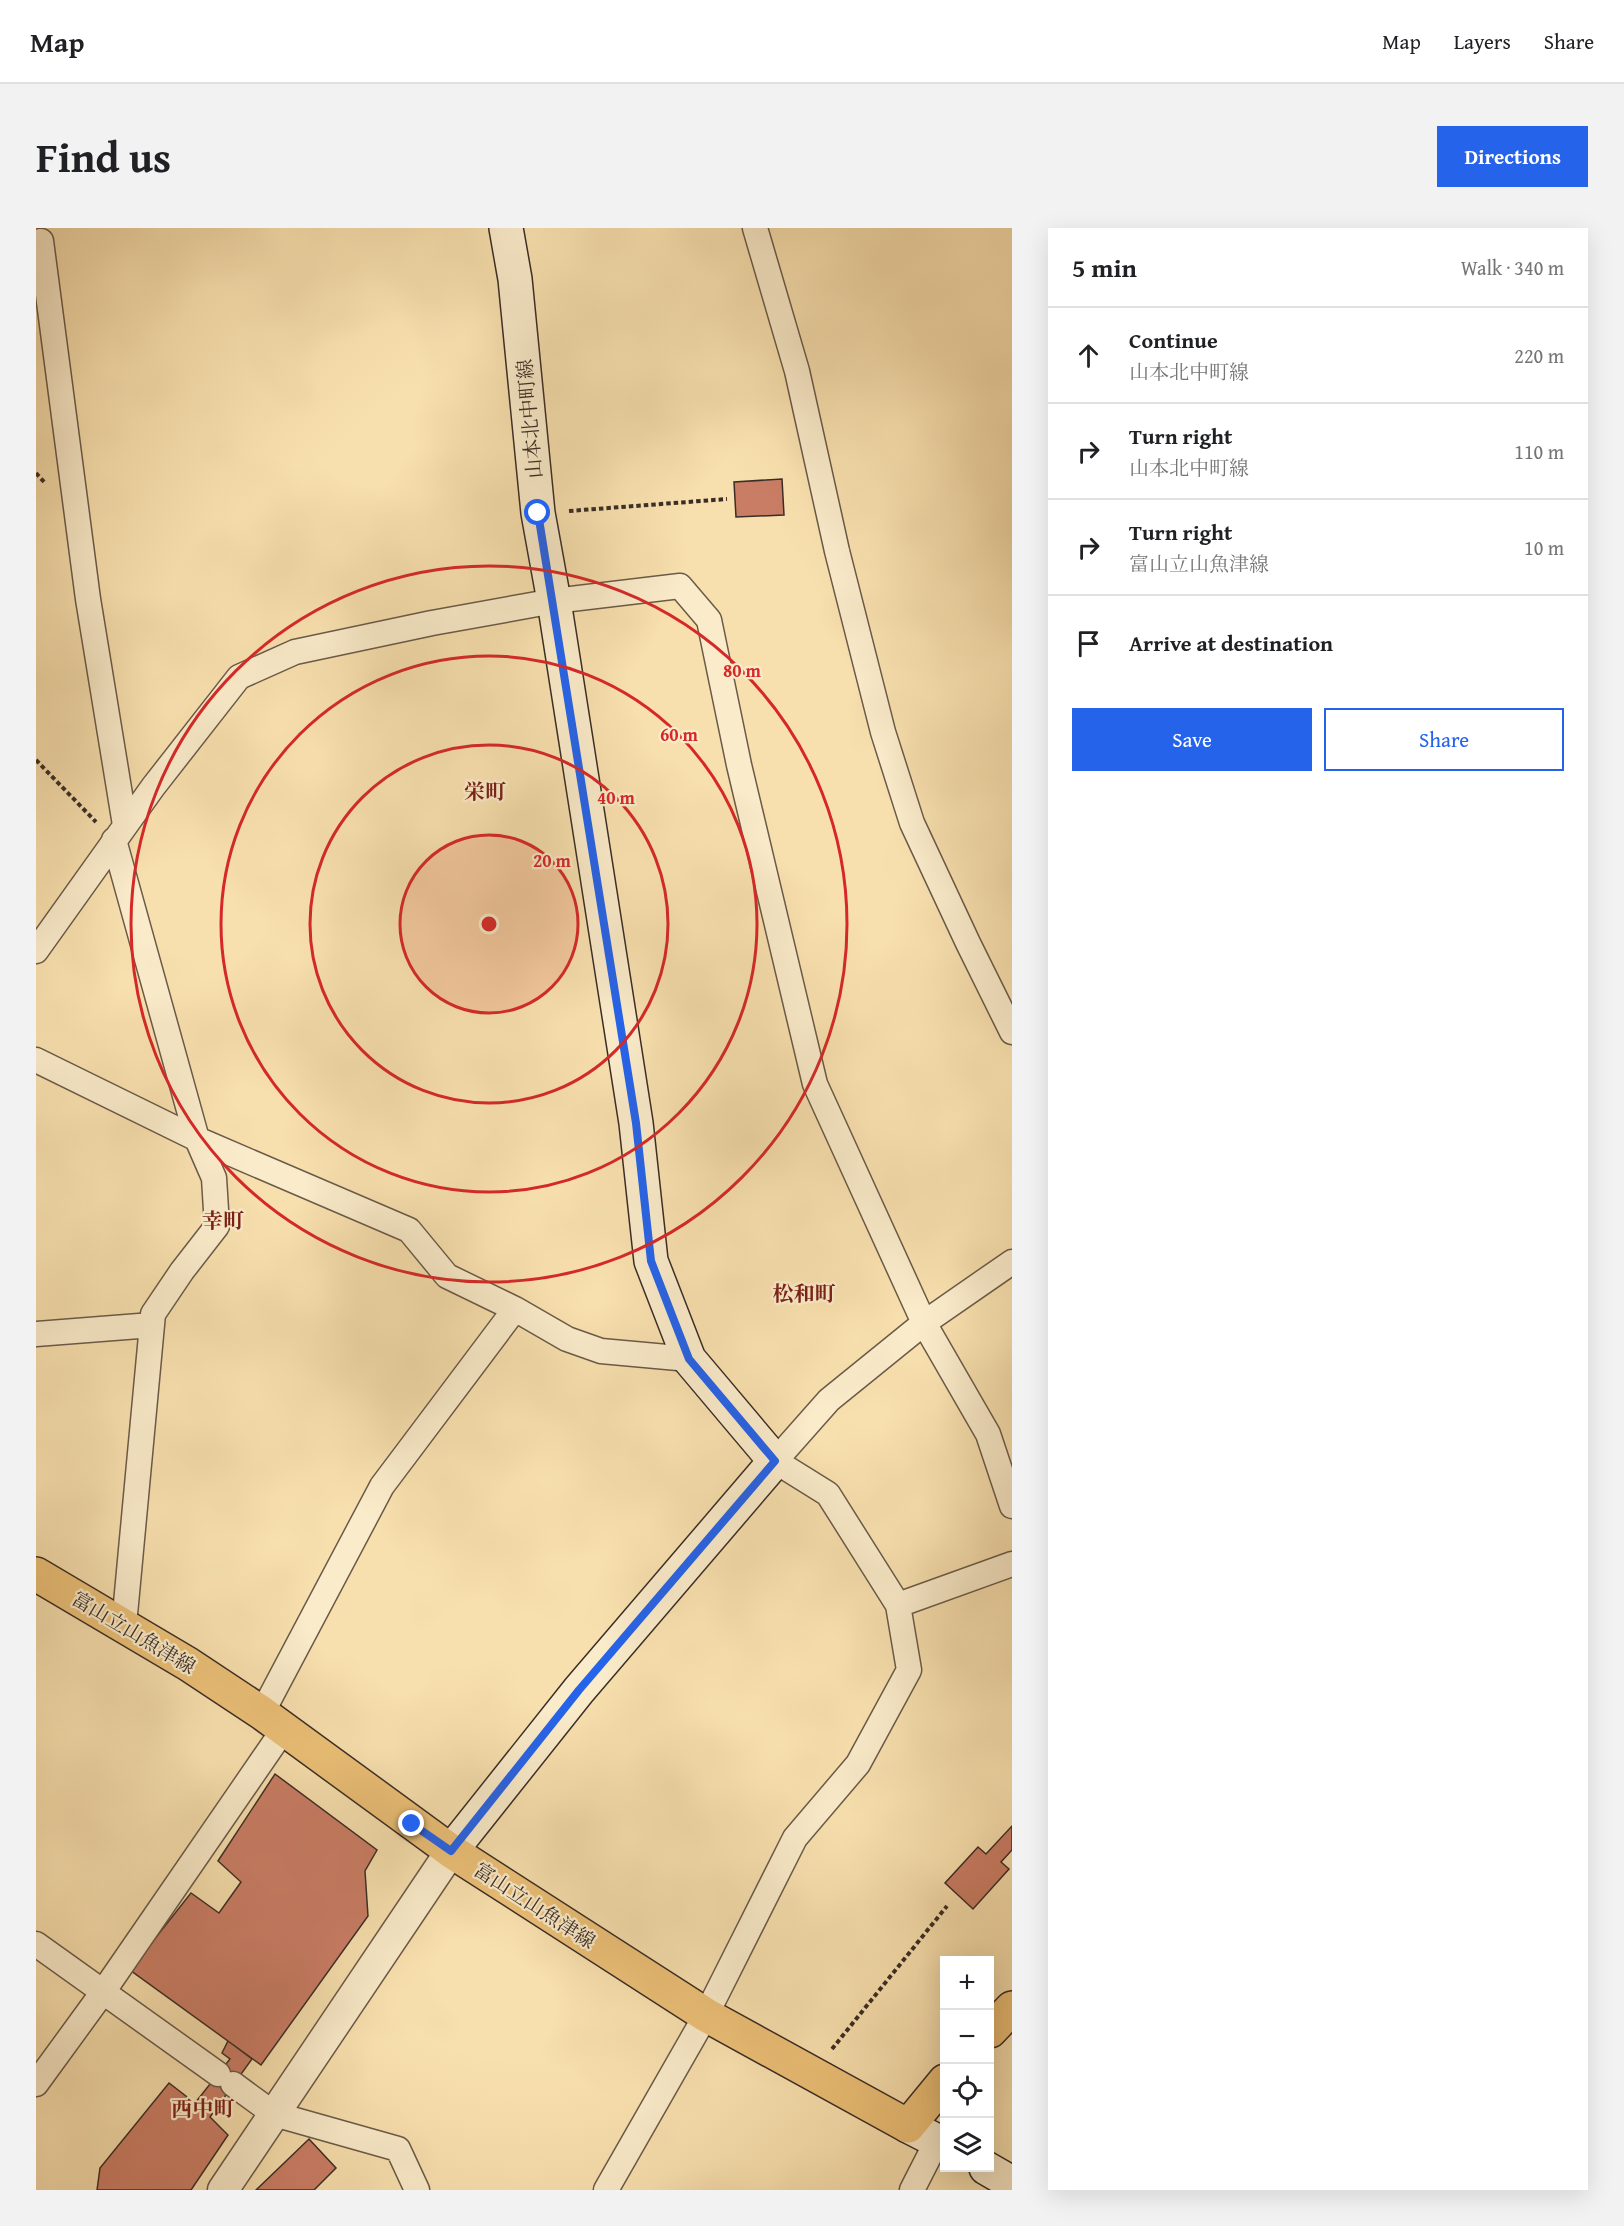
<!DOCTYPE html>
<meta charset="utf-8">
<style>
:root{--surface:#fff;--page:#f2f2f2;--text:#202124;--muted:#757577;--line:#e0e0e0;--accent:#2563eb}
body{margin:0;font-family:"Gentium Book Plus","Noto Serif JP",serif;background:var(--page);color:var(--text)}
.controls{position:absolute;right:18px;bottom:18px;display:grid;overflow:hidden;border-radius:0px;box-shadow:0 6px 24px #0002}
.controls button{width:54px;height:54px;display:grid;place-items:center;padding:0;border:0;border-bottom:2px solid var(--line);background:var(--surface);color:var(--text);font:30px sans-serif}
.stop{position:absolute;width:18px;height:18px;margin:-14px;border:4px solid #2563eb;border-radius:50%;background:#fff}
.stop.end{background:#2563eb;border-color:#fff;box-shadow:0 2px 6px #0008}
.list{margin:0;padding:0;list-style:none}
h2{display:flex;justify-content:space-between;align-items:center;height:78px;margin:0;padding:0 24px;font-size:26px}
h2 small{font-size:20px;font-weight:400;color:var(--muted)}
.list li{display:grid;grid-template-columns:39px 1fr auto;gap:18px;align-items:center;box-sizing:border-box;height:96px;padding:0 24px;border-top:2px solid var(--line)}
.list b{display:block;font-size:22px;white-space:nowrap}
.list p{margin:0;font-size:20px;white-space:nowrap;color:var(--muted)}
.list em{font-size:20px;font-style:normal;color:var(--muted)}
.actions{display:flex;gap:12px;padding:18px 24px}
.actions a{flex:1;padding:14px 0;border:2px solid var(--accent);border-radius:0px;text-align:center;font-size:21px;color:var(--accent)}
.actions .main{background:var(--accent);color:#fff}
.icon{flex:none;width:33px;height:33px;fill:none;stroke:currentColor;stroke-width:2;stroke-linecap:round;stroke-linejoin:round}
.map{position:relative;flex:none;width:976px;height:1962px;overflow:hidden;border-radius:0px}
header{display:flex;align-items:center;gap:36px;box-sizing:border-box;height:84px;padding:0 30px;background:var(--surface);border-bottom:2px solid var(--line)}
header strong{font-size:28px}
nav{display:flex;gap:33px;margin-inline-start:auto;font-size:21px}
.intro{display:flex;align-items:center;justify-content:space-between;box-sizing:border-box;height:144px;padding:0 36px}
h1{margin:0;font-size:42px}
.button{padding:15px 27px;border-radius:0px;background:var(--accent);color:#fff;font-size:21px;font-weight:700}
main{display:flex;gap:36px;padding:0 36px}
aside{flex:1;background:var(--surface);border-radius:0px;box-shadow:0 6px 24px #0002}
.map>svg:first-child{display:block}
.building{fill:#ca7d65;stroke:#3a2d27;stroke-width:1.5}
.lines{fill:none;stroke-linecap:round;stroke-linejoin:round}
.minor-casing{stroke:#6a5a49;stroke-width:27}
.tertiary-casing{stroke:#6a5a49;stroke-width:33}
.secondary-casing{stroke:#3a2d27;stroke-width:36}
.primary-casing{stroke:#3a2d27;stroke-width:36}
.path{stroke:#3a2d27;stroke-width:4;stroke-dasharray:4.5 3;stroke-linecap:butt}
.minor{stroke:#faebca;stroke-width:24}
.tertiary{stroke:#faebca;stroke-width:30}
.secondary{stroke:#faebca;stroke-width:33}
.primary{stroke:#ecc077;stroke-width:33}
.route{stroke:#2563eb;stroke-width:8}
.ring{fill:none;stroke:#d62828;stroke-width:3}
.labels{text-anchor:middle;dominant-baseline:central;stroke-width:4.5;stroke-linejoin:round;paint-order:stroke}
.street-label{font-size:20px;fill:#3a2d27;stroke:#faebca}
.neighbourhood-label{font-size:21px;font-weight:bold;fill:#7a1f14;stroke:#faebca}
.centre{fill:#d62828;stroke:#faebca;stroke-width:3}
.ring-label{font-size:18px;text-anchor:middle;font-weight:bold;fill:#d62828;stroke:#faebca;stroke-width:4.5;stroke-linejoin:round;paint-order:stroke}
</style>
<header>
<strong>Map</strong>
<nav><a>Map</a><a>Layers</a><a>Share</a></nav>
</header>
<div class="intro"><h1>Find us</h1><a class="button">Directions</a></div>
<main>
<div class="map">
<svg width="976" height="1962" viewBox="0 0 976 1962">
<rect width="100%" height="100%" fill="#f8e0ae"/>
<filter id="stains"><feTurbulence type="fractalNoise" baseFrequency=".00333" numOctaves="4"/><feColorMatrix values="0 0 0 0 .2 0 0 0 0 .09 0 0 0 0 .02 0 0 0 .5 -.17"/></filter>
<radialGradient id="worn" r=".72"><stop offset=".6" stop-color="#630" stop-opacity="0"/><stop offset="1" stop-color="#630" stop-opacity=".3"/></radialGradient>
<path class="building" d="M 746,251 L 748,287 L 700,289 L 698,254 Z
M 239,1546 L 341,1622 L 329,1643 L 332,1688 L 225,1837 L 94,1742 L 155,1665 L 183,1685 L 205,1654 L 182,1633 Z
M 976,1598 L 976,1622 L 965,1634 L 973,1641 L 937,1681 L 909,1655 L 942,1619 L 950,1626 Z
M 192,1813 L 216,1831 L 174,1889 L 192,1907 L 155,1962 L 61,1962 L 64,1940 L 133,1855 L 159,1875 L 194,1831 L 186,1825 Z
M 273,1911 L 300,1940 L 278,1962 L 220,1962 Z"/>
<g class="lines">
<defs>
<path id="minor" d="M 719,0 L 761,143 L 801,323 L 847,504 L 876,595 L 932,715 L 976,804
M 5,13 L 52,371 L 89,597
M 78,612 L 161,911 L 178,950 L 181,998 L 146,1043 L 117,1086 L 88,1397
M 0,723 L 117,559 L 203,449 L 259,424 L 396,395 L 518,373 L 644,358 L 673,392 L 703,537 L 779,856 L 888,1095 L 952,1206 L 976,1278
M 0,832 L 161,911 L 373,1002 L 411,1048 L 479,1081
M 0,1106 L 116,1097
M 862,1377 L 792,1266 L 739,1233 L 793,1172 L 888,1095 L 976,1034
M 226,1485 L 346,1258 L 479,1081 L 531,1111 L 565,1123 L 653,1131
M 0,1716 L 182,1846
M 0,1856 L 67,1764 L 248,1501
M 197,1856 L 238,1886 L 362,1921 L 381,1962
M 570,1962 L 670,1787 L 759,1610 L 822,1536 L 873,1442 L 862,1377 L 976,1336
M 876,1962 L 901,1913"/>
<path id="tertiary" d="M 187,1962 L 415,1623"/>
<path id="secondary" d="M 415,1623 L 543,1462 L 739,1233 L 653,1131 L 615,1033 L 600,895 L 518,373 L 502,285 L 479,51 L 470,0
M 872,1898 L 909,1917
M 950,1940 L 976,1955"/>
<path id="primary" d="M 0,1346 L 152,1436 L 226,1485 L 415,1623 L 670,1787 L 872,1898 L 909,1853
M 954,1803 L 976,1780"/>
</defs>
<use href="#minor" class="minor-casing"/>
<use href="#tertiary" class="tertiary-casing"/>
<use href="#secondary" class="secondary-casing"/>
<use href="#primary" class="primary-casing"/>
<path class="path" d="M 0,245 L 9,255
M 533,283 L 691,271
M 0,532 L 60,594
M 796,1821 L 911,1678"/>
<use href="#minor" class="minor"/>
<use href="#tertiary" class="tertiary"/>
<use href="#secondary" class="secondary"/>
<use href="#primary" class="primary"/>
</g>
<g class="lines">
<path class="route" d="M 376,1596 L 415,1623 L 543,1462 L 739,1233 L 653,1131 L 615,1033 L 600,895 L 502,285"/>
</g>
<circle cx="453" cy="696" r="89" fill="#d62828" fill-opacity=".12"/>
<g class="ring">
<circle cx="453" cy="696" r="89"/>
<circle cx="453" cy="696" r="179"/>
<circle cx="453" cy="696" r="268"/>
<circle cx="453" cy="696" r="358"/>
</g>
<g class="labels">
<g class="street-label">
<text transform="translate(493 191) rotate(-95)">山本北中町線</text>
<text transform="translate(98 1404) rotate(31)">富山立山魚津線</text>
<text transform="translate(499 1677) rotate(33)">富山立山魚津線</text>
</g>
<g class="neighbourhood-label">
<text x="449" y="563">栄町</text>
<text x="187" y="992">幸町</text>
<text x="768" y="1065">松和町</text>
<text x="167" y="1880">西中町</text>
</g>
</g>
<circle cx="453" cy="696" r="9" class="centre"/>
<g class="ring-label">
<text x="706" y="449">80 m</text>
<text x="643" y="513">60 m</text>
<text x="580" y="576">40 m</text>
<text x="516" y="639">20 m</text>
</g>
<rect width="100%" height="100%" filter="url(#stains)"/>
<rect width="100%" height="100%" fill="url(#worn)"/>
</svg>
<div class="controls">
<button>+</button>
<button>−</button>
<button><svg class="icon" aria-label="locate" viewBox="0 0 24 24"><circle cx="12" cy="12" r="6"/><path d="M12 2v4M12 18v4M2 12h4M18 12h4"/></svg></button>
<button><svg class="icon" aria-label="layers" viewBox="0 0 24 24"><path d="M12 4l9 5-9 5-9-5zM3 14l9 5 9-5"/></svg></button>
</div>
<div class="stop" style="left:502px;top:285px"></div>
<div class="stop end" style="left:376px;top:1596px"></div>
</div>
<aside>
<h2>5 min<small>Walk · 340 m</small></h2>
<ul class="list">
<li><svg class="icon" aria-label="ahead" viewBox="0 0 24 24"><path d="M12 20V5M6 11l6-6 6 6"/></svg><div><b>Continue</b><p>山本北中町線</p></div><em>220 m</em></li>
<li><svg class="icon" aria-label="right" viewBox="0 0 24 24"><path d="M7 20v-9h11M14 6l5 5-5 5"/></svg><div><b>Turn right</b><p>山本北中町線</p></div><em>110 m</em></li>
<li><svg class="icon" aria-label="right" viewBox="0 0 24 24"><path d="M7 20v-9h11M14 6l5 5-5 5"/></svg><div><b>Turn right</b><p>富山立山魚津線</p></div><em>10 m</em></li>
<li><svg class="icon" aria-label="arrive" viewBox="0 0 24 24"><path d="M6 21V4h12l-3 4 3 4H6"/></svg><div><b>Arrive at destination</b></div></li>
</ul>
<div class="actions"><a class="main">Save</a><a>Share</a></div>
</aside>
</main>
